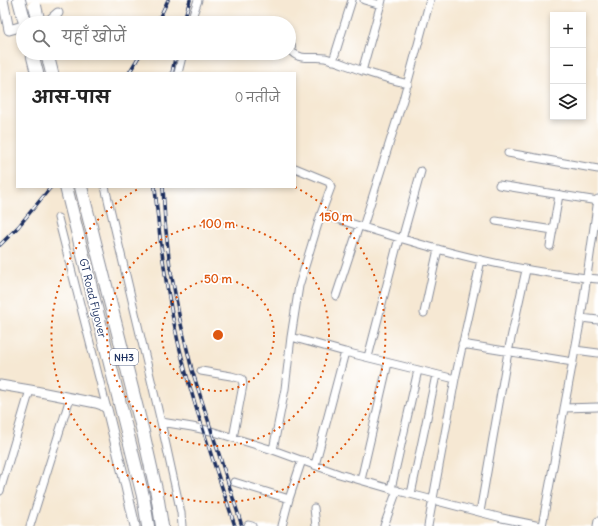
<!DOCTYPE html>
<html lang="hi">
<meta charset="utf-8">
<style>
:root{--surface:#fff;--page:#f6f6f6;--text:#222;--muted:#767676;--line:#e0e0e0}
body{margin:0;font-family:Delius,"Playpen Sans Deva",sans-serif;background:var(--page);color:var(--text)}
.controls{position:absolute;right:12px;top:12px;display:grid;overflow:hidden;border-radius:0px;box-shadow:0 2px 6px #0003}
.controls button{width:36px;height:36px;display:grid;place-items:center;padding:0;border:0;border-bottom:1px solid var(--line);background:var(--surface);color:var(--text);font:20px sans-serif}
.list{margin:0;padding:0;list-style:none}
h2{display:flex;justify-content:space-between;align-items:center;height:52px;margin:0;padding:0 16px;font-size:17px}
h2 small{font-size:13px;font-weight:400;color:var(--muted)}
.icon{flex:none;width:22px;height:22px;fill:none;stroke:currentColor;stroke-width:2;stroke-linecap:round;stroke-linejoin:round}
.map{position:relative;flex:none;width:598px;height:526px;overflow:hidden}
.search{position:absolute;background:var(--surface);box-shadow:0 2px 6px #0003;left:16px;top:16px;width:280px;height:44px;display:flex;align-items:center;gap:10px;box-sizing:border-box;padding:0 14px;border-radius:22px;color:var(--muted);font-size:15px}
.panel{position:absolute;background:var(--surface);box-shadow:0 2px 6px #0003;left:16px;top:72px;width:280px;height:116px;border-radius:0px}
.map>svg:first-child{display:block}
.lines{fill:none;stroke-linecap:round;stroke-linejoin:round}
.minor-casing{stroke:#888c98;stroke-width:9}
.tertiary-casing{stroke:#888c98;stroke-width:11}
.trunk-casing{stroke:#888c98;stroke-width:14}
.minor{stroke:#fff;stroke-width:7}
.tertiary{stroke:#fff;stroke-width:9}
.trunk{stroke:#fff;stroke-width:12}
.rail-casing{stroke:#1b2f5e;stroke-width:3.5}
.rail{stroke:#fff;stroke-width:2;stroke-dasharray:6;stroke-linecap:butt}
.trunk-bridge-casing{stroke:#888c98;stroke-width:14;stroke-linecap:butt}
.trunk-bridge{stroke:#fff;stroke-width:12}
.ring{fill:none;stroke:#de5710;stroke-width:2;stroke-dasharray:2 4}
.labels{text-anchor:middle;dominant-baseline:central;stroke-width:3.5;stroke-linejoin:round;paint-order:stroke}
.shield{fill:#fff;stroke:#5f6d8e;stroke-width:1}
.shield-label{font-size:10px;font-weight:bold;fill:#1b2f5e}
.street-label{font-size:11px;fill:#1b2f5e;stroke:#fff}
.centre{fill:#de5710;stroke:#fff;stroke-width:2}
.ring-label{font-size:12px;text-anchor:middle;font-weight:bold;fill:#de5710;stroke:#fff;stroke-width:3.5;stroke-linejoin:round;paint-order:stroke}
</style>
<div class="map">
<svg width="598" height="526" viewBox="0 0 598 526">
<rect width="100%" height="100%" fill="#fff"/>
<filter id="ink" filterUnits="userSpaceOnUse"><feTurbulence type="fractalNoise" baseFrequency=".025" numOctaves="2"/><feDisplacementMap in="SourceGraphic" scale="8" xChannelSelector="R" yChannelSelector="G"/><feConvolveMatrix kernelMatrix="1 2 1 2 8 2 1 2 1" color-interpolation-filters="sRGB"/></filter>
<filter id="wash" filterUnits="userSpaceOnUse"><feTurbulence type="fractalNoise" baseFrequency=".012" numOctaves="4" result="noise"/><feDisplacementMap in="SourceGraphic" scale="16" xChannelSelector="R" yChannelSelector="G"/><feGaussianBlur stdDeviation="0.9" result="paint"/><feColorMatrix in="noise" values="0 0 0 0 0 0 0 0 0 0 0 0 0 0 0 0 0 1.4 0 .05"/><feComposite in="paint" operator="in"/></filter>
<g filter="url(#wash)">
<rect width="100%" height="100%" fill="#f6e8d3"/>
</g>
<g filter="url(#ink)">
<g class="lines">
<defs>
<path id="minor" d="M 364,0 L 381,5
M 220,21 L 226,23
M 190,23 L 198,0
M 289,41 L 291,44 L 292,52 C 301,61 314,56 325,58 C 338,61 350,67 363,71 C 378,76 393,80 408,84
M 333,61 L 352,0
M 362,71 L 382,0
M 178,73 L 183,53
M 508,153 L 598,169
M 499,185 L 598,201
M 105,187 L 161,422 L 181,513 L 182,526
M 321,214 C 398,238 476,263 556,274 C 570,276 584,278 598,279
M 58,218 L 107,409
M 496,221 L 553,230
M 363,227 L 403,100 L 430,0
M 402,239 L 421,171
M 550,246 L 559,195
M 336,296 L 359,226
M 424,313 L 438,249
M 581,318 L 598,320
M 291,337 L 345,352 L 455,379
M 462,344 L 573,362
M 575,350 L 598,353
M 368,357 L 399,238
M 201,371 L 231,376 L 242,379 L 243,385 L 233,438
M 564,408 L 598,407
M 161,422 L 192,427 L 211,431 L 273,450 L 339,474 L 391,489 L 502,518 L 540,526
M 273,450 L 285,389 L 291,337 L 299,286 L 321,214 L 331,187 L 329,182 L 295,168
M 315,465 L 345,352
M 361,480 L 388,363
M 234,482 L 289,499
M 391,489 L 418,370
M 0,491 L 30,390
M 411,494 L 436,375
M 314,508 L 316,526
M 480,512 L 508,352 L 526,270
M 248,525 L 252,526
M 30,526 L 70,398
M 282,526 L 289,499 L 302,460
M 384,526 L 397,490
M 428,526 L 455,379 L 481,260
M 542,526 L 581,318 L 598,199
M 597,526 L 598,521"/>
<path id="tertiary" d="M 3,0 L 9,30 L 23,26
M 37,23 L 50,20 L 58,13
M 0,385 L 30,390 L 96,403 L 102,405 L 107,409 L 123,474 L 135,526"/>
<path id="trunk" d="M 19,0 L 25,23
M 32,53 L 37,73
M 47,53 L 52,73
M 66,187 L 143,496 L 148,526
M 81,187 L 143,432 L 157,494 L 162,526"/>
</defs>
<use href="#minor" class="minor-casing"/>
<use href="#tertiary" class="tertiary-casing"/>
<use href="#trunk" class="trunk-casing"/>
<use href="#minor" class="minor"/>
<use href="#tertiary" class="tertiary"/>
<use href="#trunk" class="trunk"/>
<defs>
<path id="rail" d="M 157,23 L 168,0
M 183,23 L 190,0
M 129,73 L 141,53
M 172,73 L 176,53
M 155,187 C 160,249 169,312 186,373 C 200,424 218,475 235,526
M 163,187 L 165,222 L 170,267 L 180,320 L 192,370 L 242,526
M 0,245 L 18,227 L 51,187"/>
</defs>
<use href="#rail" class="rail-casing"/>
<use href="#rail" class="rail"/>
<defs>
<path id="trunk-bridge" d="M 35,6 L 39,23"/>
</defs>
<use href="#trunk-bridge" class="trunk-bridge-casing"/>
<use href="#trunk-bridge" class="trunk-bridge"/>
</g>
</g>
<g class="ring">
<circle cx="218" cy="335" r="56"/>
<circle cx="218" cy="335" r="111"/>
<path d="M295 187A167 167 0 1 1 140 188"/>
</g>
<g class="labels">
<rect class="shield" x="110" y="349" width="28" height="16" rx="3"/>
<g class="shield-label">
<text x="124" y="357">NH3</text>
</g>
<g class="street-label">
<text transform="translate(93 298) rotate(76)">GT Road Flyover</text>
</g>
</g>
<circle cx="218" cy="335" r="6" class="centre"/>
<g class="ring-label">
<text x="336" y="221">150 m</text>
<text x="218" y="228">100 m</text>
<text x="218" y="283">50 m</text>
</g>
</svg>
<div class="controls">
<button>+</button>
<button>−</button>
<button><svg class="icon" aria-label="layers" viewBox="0 0 24 24"><path d="M12 4l9 5-9 5-9-5zM3 14l9 5 9-5"/></svg></button>
</div>
<div class="search"><svg class="icon" aria-label="search" viewBox="0 0 24 24"><circle cx="10" cy="10" r="6"/><path d="M15 15l6 6"/></svg>यहाँ खोजें</div>
<section class="panel">
<h2>आस-पास<small>0 नतीजे</small></h2>
<ul class="list">
</ul>
</section>
</div>
